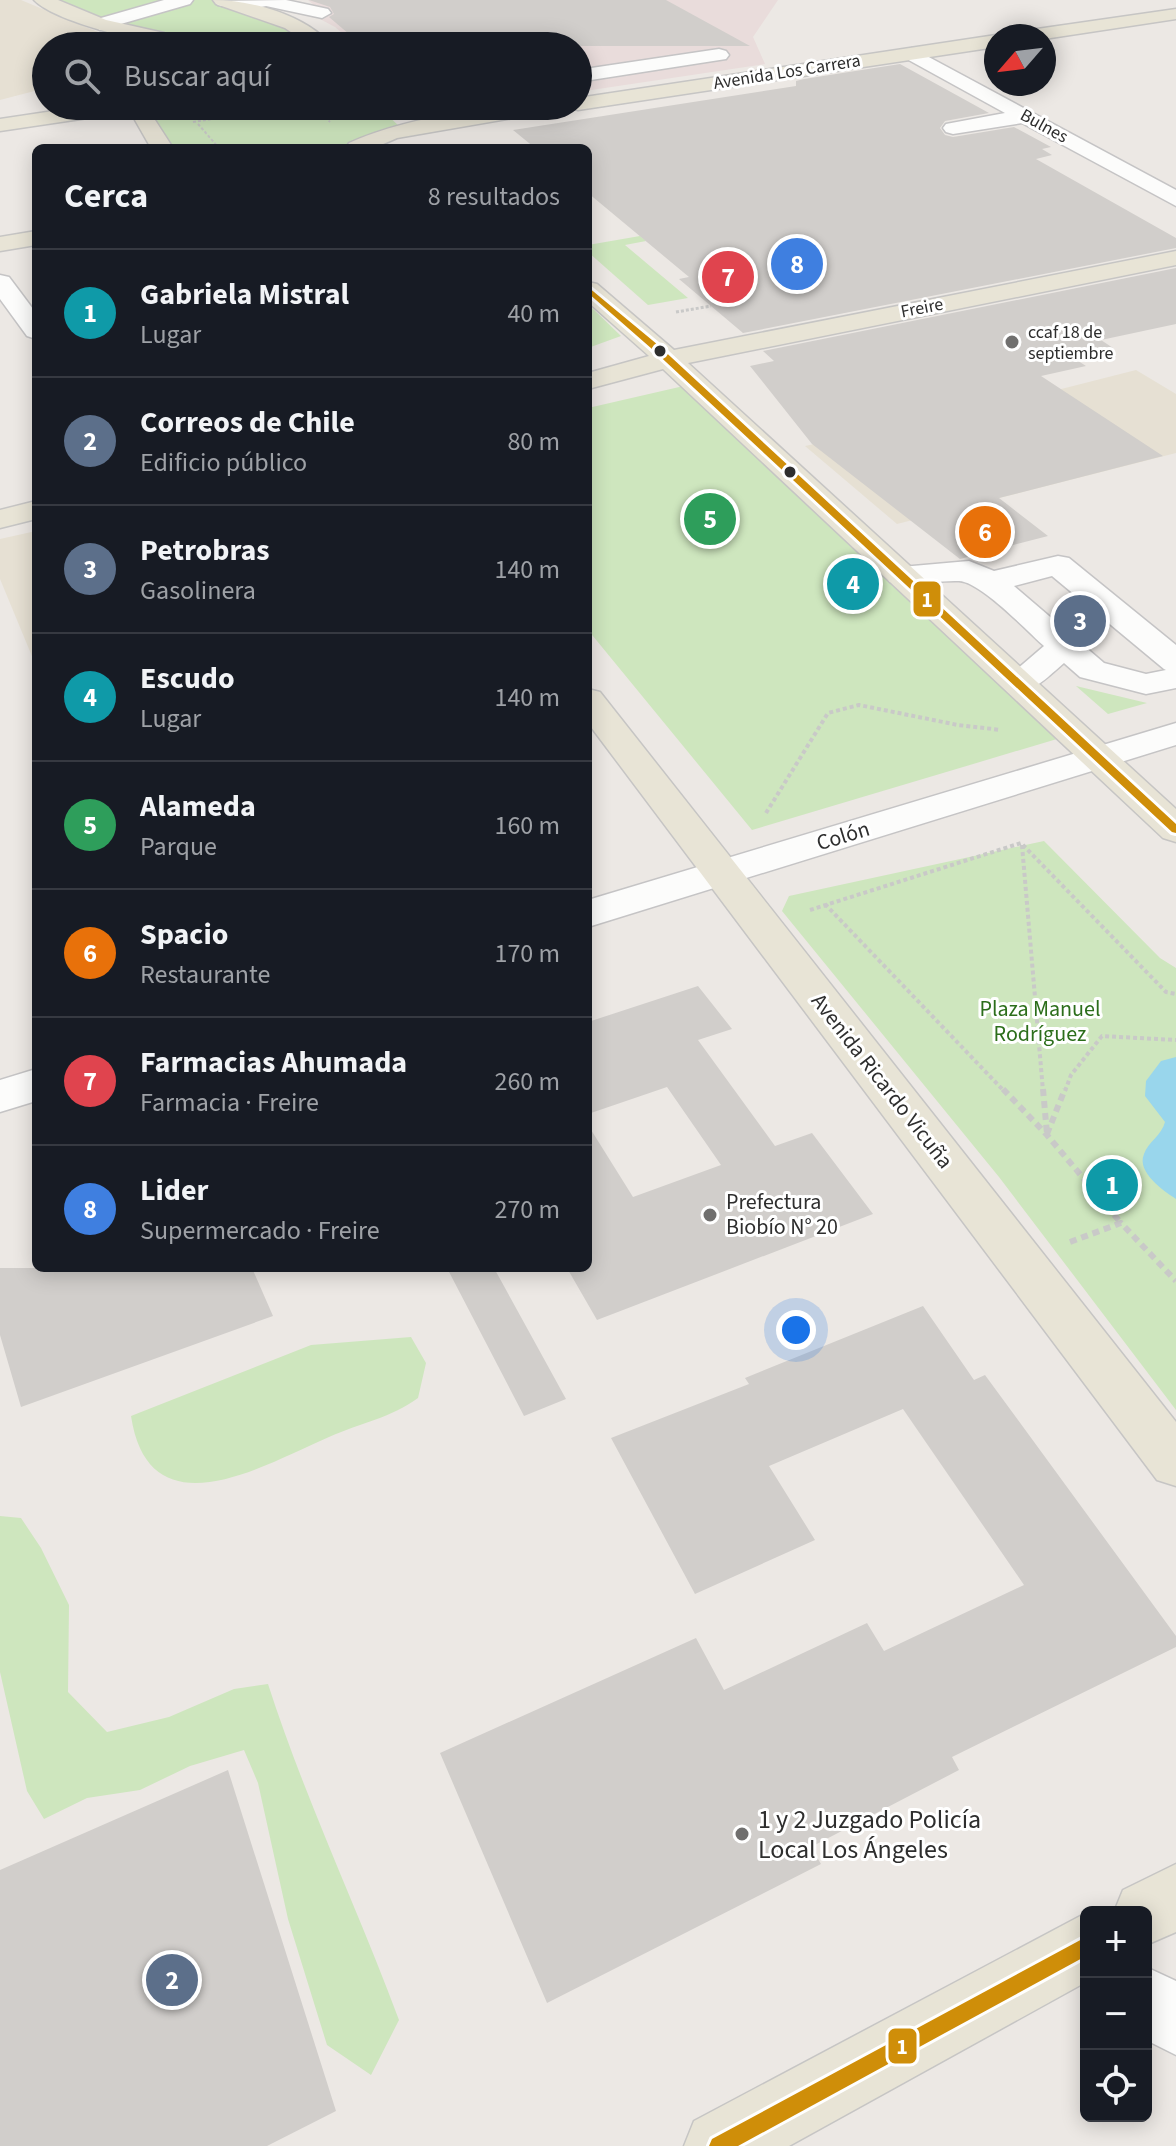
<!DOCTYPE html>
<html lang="es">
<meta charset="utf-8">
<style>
:root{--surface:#171b24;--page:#242831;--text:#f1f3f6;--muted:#9ea1a6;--line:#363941;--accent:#706f6e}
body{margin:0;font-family:"Source Sans 3",sans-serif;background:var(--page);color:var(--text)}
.controls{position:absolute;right:24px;bottom:24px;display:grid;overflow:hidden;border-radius:12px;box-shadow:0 4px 20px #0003}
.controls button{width:72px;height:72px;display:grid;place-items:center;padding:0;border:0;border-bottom:2px solid var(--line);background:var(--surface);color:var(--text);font:40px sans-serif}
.compass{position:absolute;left:984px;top:24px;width:72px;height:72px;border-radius:50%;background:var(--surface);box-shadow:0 4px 20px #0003;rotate:242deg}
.you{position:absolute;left:796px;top:1330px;width:28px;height:28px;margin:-20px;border:6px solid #fff;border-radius:50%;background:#1a73e8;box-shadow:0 0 0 12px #1a73e833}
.badge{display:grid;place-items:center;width:52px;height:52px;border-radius:50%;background:var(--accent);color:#fff;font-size:26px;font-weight:700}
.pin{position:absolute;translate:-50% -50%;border:4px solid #fff;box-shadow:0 2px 8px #0006}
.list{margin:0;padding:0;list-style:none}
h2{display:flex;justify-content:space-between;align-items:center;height:104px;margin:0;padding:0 32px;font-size:34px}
h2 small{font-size:26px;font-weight:400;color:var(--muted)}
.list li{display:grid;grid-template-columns:52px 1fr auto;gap:24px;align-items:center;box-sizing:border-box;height:128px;padding:0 32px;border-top:2px solid var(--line)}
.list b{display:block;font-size:30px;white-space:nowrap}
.list p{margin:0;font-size:26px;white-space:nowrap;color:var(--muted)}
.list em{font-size:26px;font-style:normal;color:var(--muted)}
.icon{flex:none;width:44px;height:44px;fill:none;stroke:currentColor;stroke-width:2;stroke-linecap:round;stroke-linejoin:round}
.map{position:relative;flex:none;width:1176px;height:2146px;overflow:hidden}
.search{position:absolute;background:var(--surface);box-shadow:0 4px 20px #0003;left:32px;top:32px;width:560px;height:88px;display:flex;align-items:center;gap:20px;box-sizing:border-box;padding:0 28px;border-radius:44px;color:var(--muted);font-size:30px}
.panel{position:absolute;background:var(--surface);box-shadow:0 4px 20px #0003;left:32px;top:144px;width:560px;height:1128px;border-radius:12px}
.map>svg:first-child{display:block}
.education{fill:#e6e0d3}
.medical{fill:#e9dcdb}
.green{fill:#cee6be}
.water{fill:#99d6ec}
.building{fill:#d1cecb}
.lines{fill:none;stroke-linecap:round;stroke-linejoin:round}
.minor-casing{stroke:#c5c4c5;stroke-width:3}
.major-casing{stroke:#c6c5c4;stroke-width:3}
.path-far3{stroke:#c9c9c8;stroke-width:2;stroke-dasharray:3 2;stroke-linecap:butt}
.path-far2{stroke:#c9c9c8;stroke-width:3;stroke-dasharray:3 2;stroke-linecap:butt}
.path-far1{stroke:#c9c9c8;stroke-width:4;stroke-dasharray:4 3;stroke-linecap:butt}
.path{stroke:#c9c9c8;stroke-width:6;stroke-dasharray:7 5;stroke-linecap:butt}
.minor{fill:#fcfcfb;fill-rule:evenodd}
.major{fill:#e8e4d6;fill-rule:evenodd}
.bus-1-casing{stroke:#fff;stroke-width:6}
.bus-1{fill:#cf8e09;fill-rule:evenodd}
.poi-dot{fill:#706f6e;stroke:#fff;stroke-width:3}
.bus-dot{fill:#2e2e2e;stroke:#fff;stroke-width:3}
.labels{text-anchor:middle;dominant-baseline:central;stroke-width:6;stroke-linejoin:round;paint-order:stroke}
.far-street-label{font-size:18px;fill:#2e2e2e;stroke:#fff}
.far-poi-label{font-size:18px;fill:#2e2e2e;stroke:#fff;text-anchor:start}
.street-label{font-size:22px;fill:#2e2e2e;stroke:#fff}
.park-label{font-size:22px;fill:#2c6e1b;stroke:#fff}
.poi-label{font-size:22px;fill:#2e2e2e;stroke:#fff;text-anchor:start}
.near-poi-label{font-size:26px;fill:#2e2e2e;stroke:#fff;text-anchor:start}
.line-badge{stroke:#fff;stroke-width:3}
.badge-label{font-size:22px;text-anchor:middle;font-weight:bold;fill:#fff}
</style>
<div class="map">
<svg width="1176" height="2146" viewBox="0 0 1176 2146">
<rect width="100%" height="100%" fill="#ece8e4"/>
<path class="education" d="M 0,0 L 21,0 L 122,42 L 121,46 L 46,46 L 46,88 L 0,100 Z
M 1136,370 L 1176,394 L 1176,453 L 897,524 L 805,446 L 994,406 Z
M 36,531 L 36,666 L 0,579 L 0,539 Z"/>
<path class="medical" d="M 259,0 L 282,0 L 316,7 L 308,0 L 778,0 L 753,37 L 765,64 L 578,92 L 578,46 L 357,46 L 335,27 L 318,18 L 276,6 L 257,5 Z"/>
<path class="green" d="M 57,0 L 213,0 L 280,24 L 311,46 L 182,46 L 171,40 L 111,24 Z
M 160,106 L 378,106 L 402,129 L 349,148 L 167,148 L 151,116 Z
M 640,236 L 646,241 L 625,245 L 688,298 L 648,305 L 588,252 L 588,245 Z
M 588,304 L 621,336 L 588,348 Z
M 688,385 L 1067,736 L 752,830 L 588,630 L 588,408 Z
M 1076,686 L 1147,703 L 1108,714 Z
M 1044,841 L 1160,958 L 1176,968 L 1176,1410 L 999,1177 L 782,911 L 789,896 Z
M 411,1337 L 426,1363 L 418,1398 C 391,1418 360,1423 329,1437 C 262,1466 149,1534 131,1416 L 311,1345 Z
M 0,1516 L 21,1518 L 41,1548 L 69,1605 L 68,1692 L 107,1732 L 169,1717 L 234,1689 L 268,1684 C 305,1799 357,1907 399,2020 L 371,2075 L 327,2045 L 288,1919 L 258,1783 L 244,1750 L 190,1766 L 140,1790 L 87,1798 L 44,1819 L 27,1791 L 0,1672 Z"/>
<path class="water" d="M 1176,1057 L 1176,1199 C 1164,1191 1136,1172 1144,1154 C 1148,1142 1162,1135 1165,1122 L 1145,1096 L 1146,1081 L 1161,1061 Z"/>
<path class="building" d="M 309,0 L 666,0 L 750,46 L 363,46 L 329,17 L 334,14 L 330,7 Z
M 900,64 L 989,113 L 945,121 L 940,128 L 945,135 L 953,137 L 1014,127 L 1051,147 L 1042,149 L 1052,155 L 1036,159 L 1176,238 L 1176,248 L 743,333 L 679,279 L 689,277 L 588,193 L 588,148 L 535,148 L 513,130 L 796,86 L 796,81 L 804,79 Z
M 1176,268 L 1176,324 L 1101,340 L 1113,348 L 1072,357 L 1086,366 L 1041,376 L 1163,456 L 999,498 L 1048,536 L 960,559 L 812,444 L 750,366 L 774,361 L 763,351 Z
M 698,986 L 732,1029 L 698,1040 L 775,1146 L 812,1133 L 873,1214 L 597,1320 L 567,1268 L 588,1268 L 588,1125 L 633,1197 L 721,1165 L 667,1087 L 588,1114 L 588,1022 Z
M 0,1268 L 252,1268 L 273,1316 L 21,1407 L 0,1335 Z
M 447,1268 L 494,1268 L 566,1399 L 524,1416 Z
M 923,1306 L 974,1380 L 985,1375 L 1176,1636 L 1176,1647 L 952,1757 L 959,1770 L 811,1847 L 821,1864 L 547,2003 L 440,1753 L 696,1638 L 724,1690 L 867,1623 L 884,1651 L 1024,1585 L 903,1409 L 769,1466 L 815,1540 L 695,1594 L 611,1438 L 749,1384 L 745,1378 Z
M 228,1770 L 336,2111 L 267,2146 L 0,2146 L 0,1870 Z"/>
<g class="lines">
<defs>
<path id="minor" d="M 164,0 L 193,0 L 190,4 L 100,30 L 91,24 L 94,20 Z
M 286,0 L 328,9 L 331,13 L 322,18 L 266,6 L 244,10 L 218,5 L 215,1 Z
M 912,48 L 1176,190 L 1176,206 L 1022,123 L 953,134 L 946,132 L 943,128 L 946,124 L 1005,113 L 905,58 L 902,54 Z
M 719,49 L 726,51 L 729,55 L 726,59 L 578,82 L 578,70 Z
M 0,275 L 9,277 L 36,313 L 36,339 L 27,336 L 0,299 Z
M 1058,556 L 1069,558 L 1176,645 L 1176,688 L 1146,694 L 1080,677 L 1064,663 C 1046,678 1031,697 1006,690 L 1001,683 L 1044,646 C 1027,631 981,582 959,581 C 936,580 913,587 890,582 L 885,575 L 890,568 L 969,561 L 994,571 ZM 1052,576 L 1164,669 L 1166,670 L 1146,674 L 1104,663 L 1014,586 Z
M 1176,723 L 1176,745 L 588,927 L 588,900 Z
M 36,1069 L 36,1101 L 0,1112 L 0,1080 Z
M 1146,1967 L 1176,1981 L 1176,2055 L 1146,2040 Z"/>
<path id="major" d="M 34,0 L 58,0 L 106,20 L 164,33 L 186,46 C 155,46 56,23 34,0 Z
M 213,0 C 252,0 306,15 332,46 L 311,46 L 285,28 L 216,4 Z
M 1176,9 L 1176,19 L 1044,39 L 1044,36 L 1021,36 L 1030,30 Z
M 996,35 L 999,36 L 996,36 L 996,47 L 578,110 L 571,108 L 397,138 L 374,148 L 346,148 L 349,143 C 419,112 502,106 578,106 L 578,98 Z
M 87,106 L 138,106 L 128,112 L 0,131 L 0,119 Z
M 144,106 L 164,106 L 155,120 L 173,148 L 151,148 L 135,120 Z
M 36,231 L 36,245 L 0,251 L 0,237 Z
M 1176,251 L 1176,265 L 688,363 L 1176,809 L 1176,842 L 1163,838 L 663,369 L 588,389 L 588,373 L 649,356 L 588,302 L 588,282 L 597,284 L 674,350 Z
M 36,501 L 36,519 L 0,528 L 0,510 Z
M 588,689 L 600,692 L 1176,1422 L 1176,1486 L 1157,1480 L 588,723 Z
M 1176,1864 L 1176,1932 L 1146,1945 L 1146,1912 L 1114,1912 L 1123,1890 Z
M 1086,1913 L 1086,1982 L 789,2146 L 684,2146 L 694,2121 Z"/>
</defs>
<use href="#minor" class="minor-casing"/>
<use href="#major" class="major-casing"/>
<path class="path-far3" d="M 315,106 L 330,122
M 193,122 L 295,106
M 198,124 L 219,148"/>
<path class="path-far2" d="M 676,312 L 711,306"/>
<path class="path-far1" d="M 766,813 L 828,713 L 859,705 L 958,725 L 1001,730
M 1022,845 L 1043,1091
M 825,904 L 1004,1091
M 810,910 L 1021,843 L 1166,992 L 1176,994
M 1065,1091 L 1071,1075 L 1102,1036 L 1176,1040"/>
<path class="path" d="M 1003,1089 L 1047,1135 L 1121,1223
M 1043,1089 L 1047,1134
M 1047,1134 L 1065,1089
M 1070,1242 L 1121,1223 L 1176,1281"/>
<use href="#minor" class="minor"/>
<use href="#major" class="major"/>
<defs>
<path id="bus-1" d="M 588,287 L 658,345 L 1176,824 L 1176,833 L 1172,832 L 652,349 L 588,293 Z
M 1086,1937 L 1086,1956 L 738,2146 L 709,2146 L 712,2139 Z"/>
</defs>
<use href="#bus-1" class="bus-1-casing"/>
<use href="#bus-1" class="bus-1"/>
</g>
<g class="poi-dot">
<circle cx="1012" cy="342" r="8"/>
<circle cx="710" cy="1215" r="8"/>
<circle cx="742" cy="1834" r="8"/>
</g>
<g class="bus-dot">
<circle cx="660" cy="351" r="7"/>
<circle cx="790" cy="472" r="7"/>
</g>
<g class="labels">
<g class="far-street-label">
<text transform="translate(787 72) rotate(-9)">Avenida Los Carrera</text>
<text transform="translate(1044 126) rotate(29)">Bulnes</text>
<text transform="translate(922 308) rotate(-11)">Freire</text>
</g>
<g class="far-poi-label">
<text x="1028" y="332">ccaf 18 de<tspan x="1028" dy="21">septiembre</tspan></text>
</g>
<g class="street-label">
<text transform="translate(843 836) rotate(-17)">Colón</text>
<text transform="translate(882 1081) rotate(52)">Avenida Ricardo Vicuña</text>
</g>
<g class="park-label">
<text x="1040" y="1009">Plaza Manuel<tspan x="1040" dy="25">Rodríguez</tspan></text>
</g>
<g class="poi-label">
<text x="726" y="1202">Prefectura<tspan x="726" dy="25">Biobío N° 20</tspan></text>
</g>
<g class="near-poi-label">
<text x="758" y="1819">1 y 2 Juzgado Policía<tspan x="758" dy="30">Local Los Ángeles</tspan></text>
</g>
</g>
<g class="line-badge">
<rect x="912" y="580" width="30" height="38" rx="8" fill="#cf8e09"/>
<rect x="887" y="2027" width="31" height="38" rx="8" fill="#cf8e09"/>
</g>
<g class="badge-label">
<text x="927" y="607">1</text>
<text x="902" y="2054">1</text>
</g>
</svg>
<div class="controls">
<button>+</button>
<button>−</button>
<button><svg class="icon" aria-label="locate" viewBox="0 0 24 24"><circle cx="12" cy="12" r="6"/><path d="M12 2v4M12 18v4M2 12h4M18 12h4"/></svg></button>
</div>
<svg class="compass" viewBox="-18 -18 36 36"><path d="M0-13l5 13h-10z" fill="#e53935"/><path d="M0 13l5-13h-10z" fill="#9ea1a6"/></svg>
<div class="you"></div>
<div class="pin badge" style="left:1112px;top:1185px;background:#0f9aa8">1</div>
<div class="pin badge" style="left:172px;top:1980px;background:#5c6f8a">2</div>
<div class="pin badge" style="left:1080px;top:621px;background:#5c6f8a">3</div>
<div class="pin badge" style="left:853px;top:584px;background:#0f9aa8">4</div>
<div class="pin badge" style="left:710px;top:519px;background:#2e9e5b">5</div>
<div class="pin badge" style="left:985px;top:532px;background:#e8710a">6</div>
<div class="pin badge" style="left:728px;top:277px;background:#e0444e">7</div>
<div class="pin badge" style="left:797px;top:264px;background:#3f7fe0">8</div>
<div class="search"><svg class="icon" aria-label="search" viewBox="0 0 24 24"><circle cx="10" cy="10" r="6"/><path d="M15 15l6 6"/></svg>Buscar aquí</div>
<section class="panel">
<h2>Cerca<small>8 resultados</small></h2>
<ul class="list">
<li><span class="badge" style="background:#0f9aa8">1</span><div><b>Gabriela Mistral</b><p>Lugar</p></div><em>40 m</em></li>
<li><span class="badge" style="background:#5c6f8a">2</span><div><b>Correos de Chile</b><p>Edificio público</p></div><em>80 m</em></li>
<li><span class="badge" style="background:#5c6f8a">3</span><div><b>Petrobras</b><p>Gasolinera</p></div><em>140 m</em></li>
<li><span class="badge" style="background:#0f9aa8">4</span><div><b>Escudo</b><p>Lugar</p></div><em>140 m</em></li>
<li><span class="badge" style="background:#2e9e5b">5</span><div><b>Alameda</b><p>Parque</p></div><em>160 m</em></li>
<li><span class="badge" style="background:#e8710a">6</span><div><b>Spacio</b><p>Restaurante</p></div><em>170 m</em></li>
<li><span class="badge" style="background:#e0444e">7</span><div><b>Farmacias Ahumada</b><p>Farmacia · Freire</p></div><em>260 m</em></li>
<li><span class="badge" style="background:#3f7fe0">8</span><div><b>Lider</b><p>Supermercado · Freire</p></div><em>270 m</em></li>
</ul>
</section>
</div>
